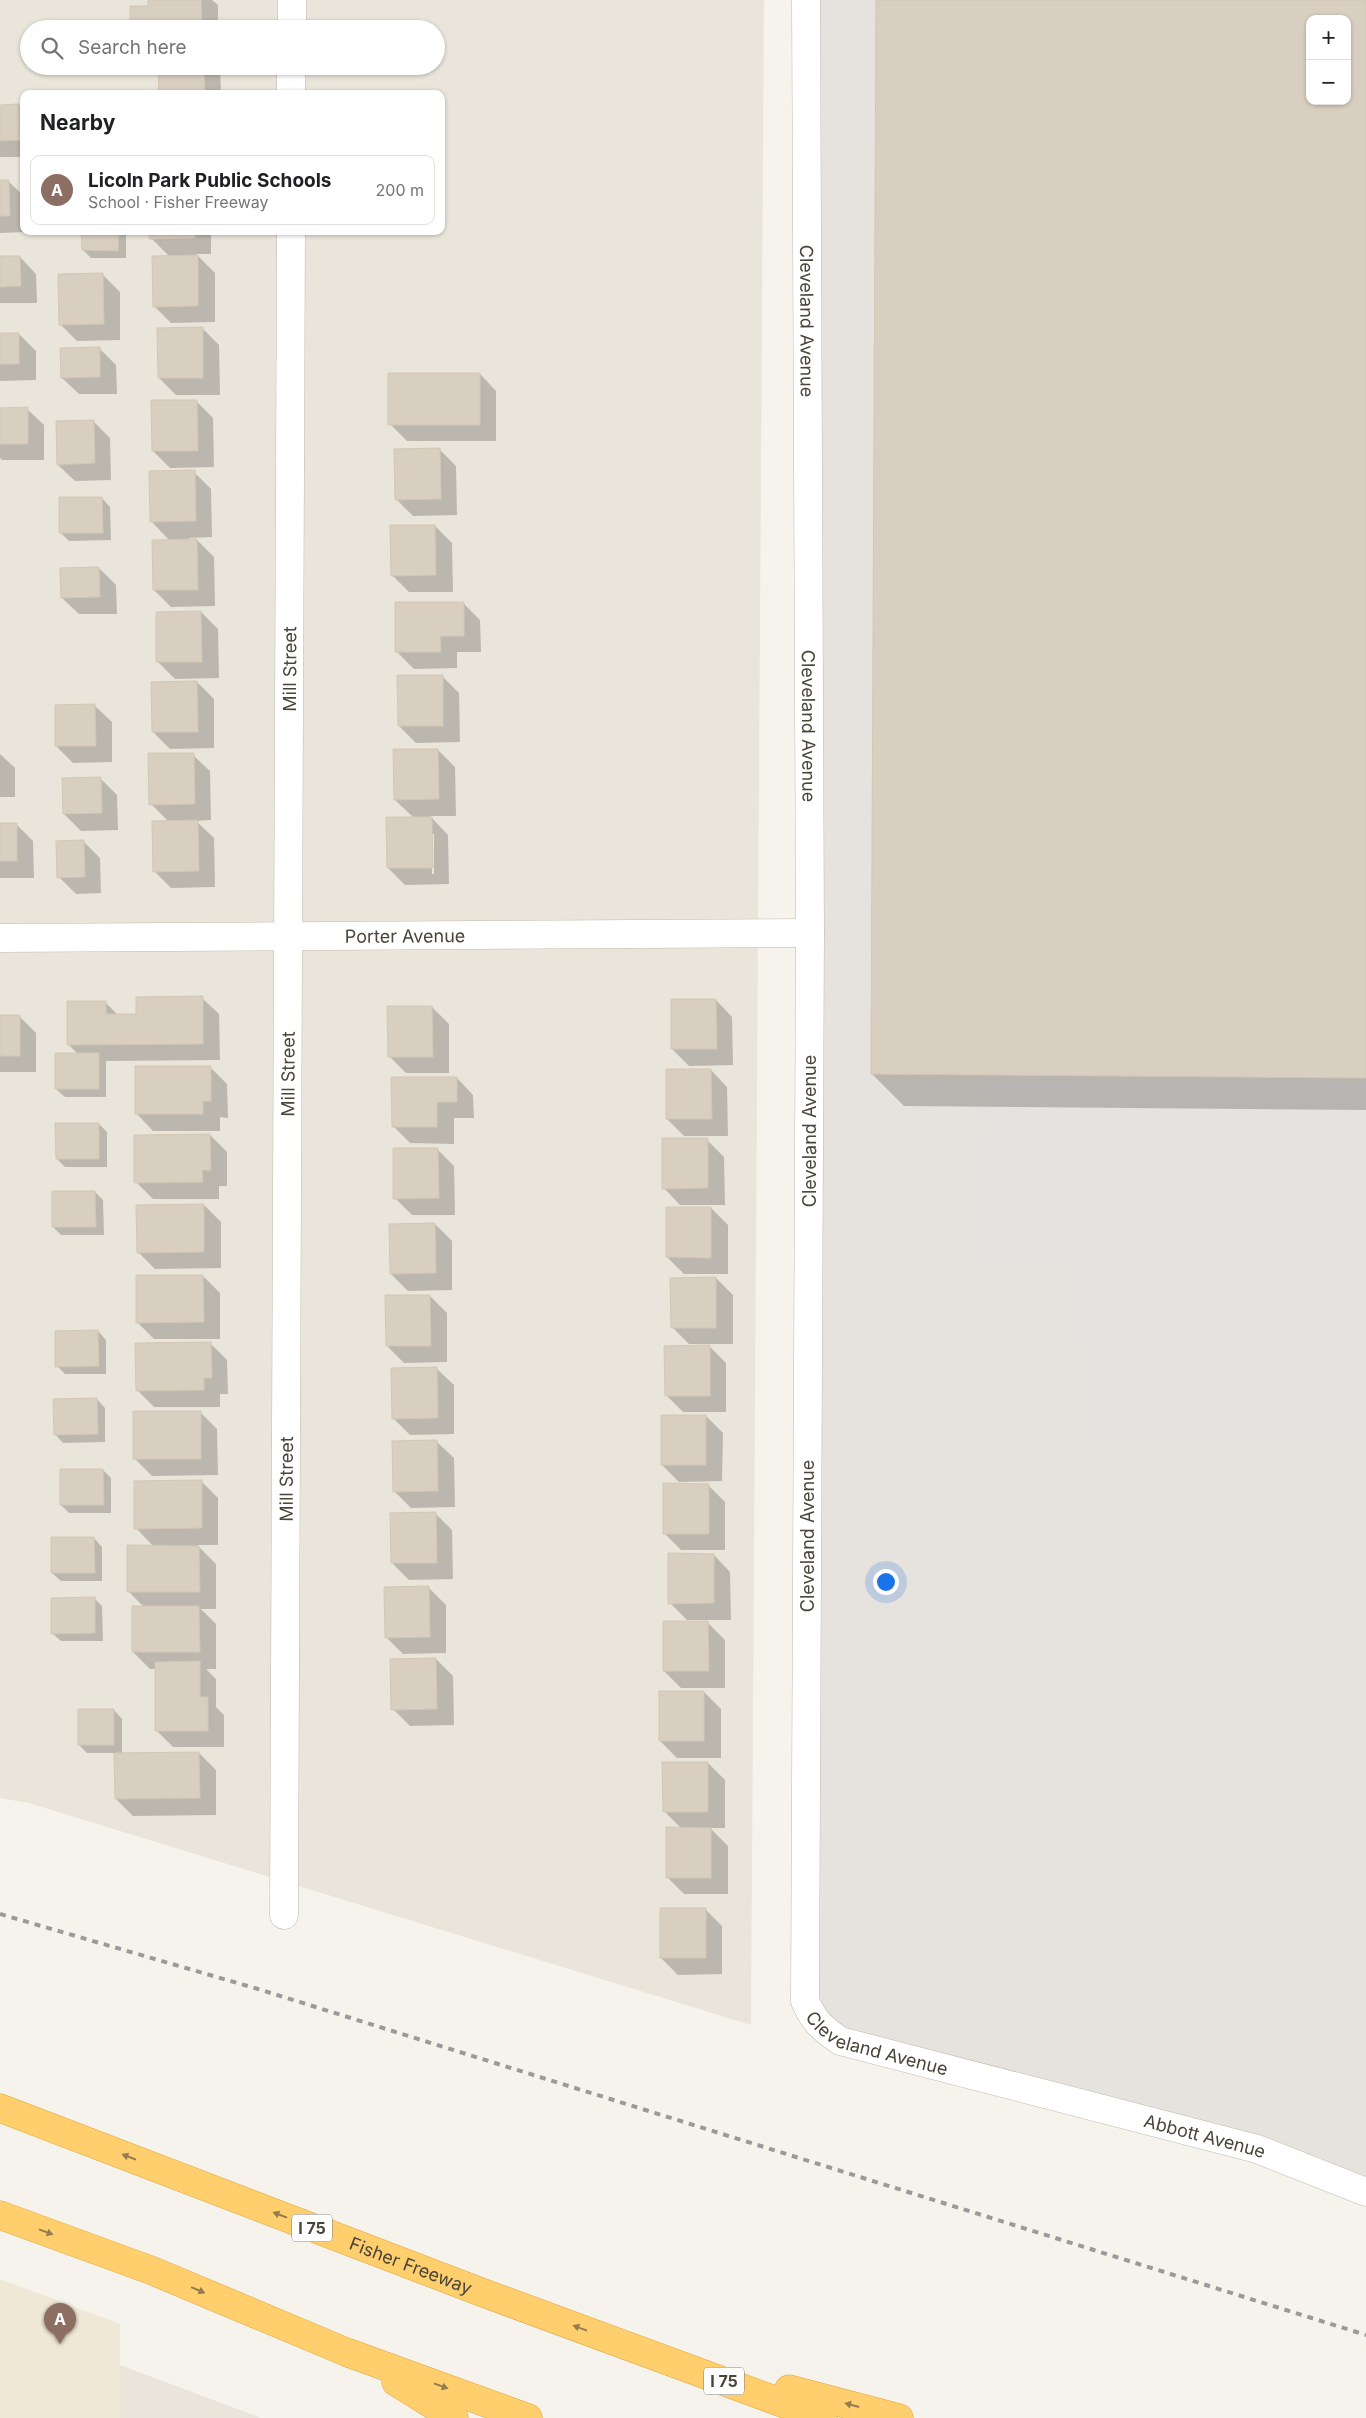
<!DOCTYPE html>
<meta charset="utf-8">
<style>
:root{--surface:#fff;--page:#f6f6f6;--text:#202124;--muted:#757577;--line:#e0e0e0;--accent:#fc3f1d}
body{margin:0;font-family:Inter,sans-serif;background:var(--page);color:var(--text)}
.controls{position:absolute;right:15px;top:15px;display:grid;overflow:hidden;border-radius:10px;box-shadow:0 1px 4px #0004}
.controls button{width:45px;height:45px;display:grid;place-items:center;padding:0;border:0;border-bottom:1px solid var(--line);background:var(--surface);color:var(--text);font:25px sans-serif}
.you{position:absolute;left:885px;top:1581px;width:18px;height:18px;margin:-12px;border:4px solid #fff;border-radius:50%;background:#1a73e8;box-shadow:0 0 0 8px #1a73e833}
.badge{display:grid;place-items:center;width:32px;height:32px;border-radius:50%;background:var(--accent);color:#fff;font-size:16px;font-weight:700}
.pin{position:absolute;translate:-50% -41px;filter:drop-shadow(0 1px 2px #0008)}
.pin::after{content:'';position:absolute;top:26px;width:18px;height:15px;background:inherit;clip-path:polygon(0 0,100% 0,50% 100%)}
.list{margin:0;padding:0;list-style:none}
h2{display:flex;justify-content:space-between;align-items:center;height:65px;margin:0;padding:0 20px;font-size:21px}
h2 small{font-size:16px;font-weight:400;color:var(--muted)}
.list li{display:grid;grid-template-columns:32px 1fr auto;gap:15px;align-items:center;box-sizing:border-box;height:70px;margin:0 10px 10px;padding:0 10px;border:1px solid var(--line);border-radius:10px}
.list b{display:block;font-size:19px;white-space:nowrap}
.list p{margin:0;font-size:16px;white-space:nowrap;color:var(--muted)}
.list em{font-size:16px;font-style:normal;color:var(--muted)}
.icon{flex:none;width:28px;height:28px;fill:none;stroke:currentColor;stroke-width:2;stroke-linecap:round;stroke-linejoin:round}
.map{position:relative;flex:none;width:1366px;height:2418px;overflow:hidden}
.search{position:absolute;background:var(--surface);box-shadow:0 1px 4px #0004;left:20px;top:20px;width:425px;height:55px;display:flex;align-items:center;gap:12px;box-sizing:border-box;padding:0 18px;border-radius:28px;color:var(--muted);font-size:19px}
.panel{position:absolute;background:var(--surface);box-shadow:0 1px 4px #0004;left:20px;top:90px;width:425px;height:145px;border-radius:10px}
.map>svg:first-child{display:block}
.residential{fill:#eae5da;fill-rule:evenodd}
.industrial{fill:#e6e2dd;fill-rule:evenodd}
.education{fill:#efe8d6}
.parking{fill:#e5e3e0}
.shadow{fill:#0003;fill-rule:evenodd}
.building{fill:#d8cfc1;stroke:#d3c7b4;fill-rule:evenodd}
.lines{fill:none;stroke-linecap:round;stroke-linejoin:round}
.minor-casing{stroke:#c2bbae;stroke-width:29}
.motorway-casing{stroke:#e0a43c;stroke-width:29}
.minor{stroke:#fff;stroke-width:28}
.motorway{stroke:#ffcf6e;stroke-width:28}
.rail{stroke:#9a9a9a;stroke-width:4;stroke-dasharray:6 6;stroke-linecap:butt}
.oneway{fill:#937c4e}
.labels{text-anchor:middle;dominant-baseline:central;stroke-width:4;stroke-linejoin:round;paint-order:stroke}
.shield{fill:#fff;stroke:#817c74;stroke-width:1}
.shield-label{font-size:16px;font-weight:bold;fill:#4b4439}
.street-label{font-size:18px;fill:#4b4439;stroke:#fff}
</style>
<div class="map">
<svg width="1366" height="2418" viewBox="0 0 1366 2418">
<rect width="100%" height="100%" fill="#f6f3ec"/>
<path class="residential" d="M 0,0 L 764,0 L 751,2025 L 29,1803 L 0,1798 ZM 29,29 L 436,29 L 436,66 L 29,66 ZM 24,94 L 441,94 L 441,231 L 24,231 Z
M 120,2365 L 261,2418 L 120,2418 Z"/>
<path class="industrial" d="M 809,0 L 1366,0 L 1366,2192 L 840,2041 L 811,2014 ZM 1310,19 L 1347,19 L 1347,101 L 1310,101 Z"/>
<path class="education" d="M 0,2279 L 120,2324 L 120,2418 L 0,2418 Z"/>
<path class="parking" d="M 988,1083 L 1366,1086 L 1366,1441 L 1086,1441 L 1080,1264 L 984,1263 Z"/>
<path class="shadow" d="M 149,0 L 212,0 L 218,5 L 218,29 L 131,29 L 149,7 Z
M 877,0 L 1366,0 L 1366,1110 L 904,1106 L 872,1074 ZM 1310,19 L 1347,19 L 1347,101 L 1310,101 Z
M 160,66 L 220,66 L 221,94 L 160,94 Z
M 0,106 L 19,106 L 24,111 L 24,157 L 0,157 Z
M 0,181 L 8,181 L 24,196 L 24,231 L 26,232 L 0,233 Z
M 83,231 L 124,231 L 126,234 L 126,258 L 91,258 L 83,250 Z
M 151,231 L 211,231 L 211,254 L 196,254 L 215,273 L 215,322 L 171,323 L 154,306 L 170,257 L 151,238 Z
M 20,257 L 36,274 L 37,303 L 0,303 L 0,258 Z
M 103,275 L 120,292 L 120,340 L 77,341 L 60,324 Z
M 202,328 L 219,345 L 220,395 L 176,395 L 159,378 Z
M 19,334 L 36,351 L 36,380 L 0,381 L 0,335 Z
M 99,348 L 116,365 L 117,394 L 79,394 L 62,378 Z
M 480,374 L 496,391 L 496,441 L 407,441 L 390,424 Z
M 196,401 L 213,418 L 214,467 L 170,468 L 153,451 Z
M 0,409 L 27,409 L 44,425 L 44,460 L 2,460 L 0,458 Z
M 93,421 L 110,438 L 111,480 L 75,481 L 58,465 Z
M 439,449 L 456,466 L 457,515 L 413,516 L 396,499 Z
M 194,472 L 211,489 L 212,537 L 189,538 L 189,540 L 197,540 L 214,557 L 215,606 L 171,607 L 154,590 L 170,541 L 151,521 Z
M 102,498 L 110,507 L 111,540 L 69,541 L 61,533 Z
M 435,526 L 452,543 L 453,592 L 409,592 L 392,575 Z
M 99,568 L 116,585 L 117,614 L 79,614 L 62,598 Z
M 463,603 L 480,620 L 481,652 L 457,652 L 457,668 L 414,669 L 397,652 Z
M 201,612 L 218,629 L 219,678 L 175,679 L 158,662 Z
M 442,676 L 459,693 L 460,742 L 416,743 L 399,726 Z
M 197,682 L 214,699 L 214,748 L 170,749 L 153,732 Z
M 95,706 L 112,722 L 112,762 L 73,763 L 56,746 Z
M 438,750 L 455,767 L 456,816 L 430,816 L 448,835 L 449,884 L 405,885 L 388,868 L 414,818 L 395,800 ZM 431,834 L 434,834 L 434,874 L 432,874 Z
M 0,754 L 15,768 L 15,797 L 0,797 Z
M 193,755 L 210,771 L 211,820 L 196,821 L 214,838 L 215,887 L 171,888 L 154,871 L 169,822 L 151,804 Z
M 100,778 L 117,795 L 118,830 L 81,831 L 64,814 Z
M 16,824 L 33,841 L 34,878 L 0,878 L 0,825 Z
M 83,841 L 100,858 L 101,893 L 76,894 L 59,877 Z
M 202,998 L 219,1014 L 220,1060 L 106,1061 L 106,1097 L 65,1097 L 56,1089 L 78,1054 L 68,1044 L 105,1002 L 119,1016 L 137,1015 Z
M 716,1000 L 732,1017 L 733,1065 L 689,1066 L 672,1049 Z
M 432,1007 L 449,1024 L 449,1073 L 406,1073 L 389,1056 Z
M 0,1016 L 19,1016 L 36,1033 L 36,1072 L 0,1072 Z
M 210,1067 L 227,1084 L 228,1118 L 220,1117 L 220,1131 L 153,1131 L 137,1114 Z
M 711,1070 L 727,1087 L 728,1136 L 684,1136 L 667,1119 Z
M 457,1078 L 473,1095 L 474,1118 L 454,1118 L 454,1144 L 410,1143 L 393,1126 Z
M 99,1124 L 107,1132 L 107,1167 L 65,1167 L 57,1159 Z
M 210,1135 L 227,1152 L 227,1186 L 219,1186 L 219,1199 L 153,1199 L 136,1182 Z
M 707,1140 L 724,1157 L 725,1205 L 680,1205 L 664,1188 Z
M 437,1149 L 454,1166 L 455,1215 L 412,1215 L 395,1198 Z
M 95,1192 L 103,1200 L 104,1235 L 61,1235 L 53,1227 Z
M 204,1205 L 221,1222 L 221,1268 L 155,1269 L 138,1252 Z
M 711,1208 L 728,1225 L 728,1274 L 684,1274 L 667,1257 Z
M 435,1224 L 452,1241 L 452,1290 L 408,1291 L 391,1274 Z
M 203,1276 L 220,1293 L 220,1339 L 154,1339 L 137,1322 Z
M 716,1278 L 733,1295 L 733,1344 L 689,1344 L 672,1327 Z
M 430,1296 L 447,1313 L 447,1362 L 404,1363 L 387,1346 Z
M 98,1331 L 106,1340 L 106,1374 L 65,1374 L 57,1366 Z
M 210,1343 L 227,1360 L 228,1394 L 220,1394 L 220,1407 L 154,1407 L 137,1390 Z
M 710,1347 L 726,1363 L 726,1412 L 683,1412 L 666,1395 Z
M 437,1369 L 454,1385 L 454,1434 L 410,1435 L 393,1418 Z
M 97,1399 L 105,1408 L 105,1442 L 63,1443 L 55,1434 Z
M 200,1412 L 217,1429 L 218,1475 L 152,1476 L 135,1459 Z
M 706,1416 L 723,1433 L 722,1481 L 679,1482 L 662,1465 Z
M 437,1442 L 454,1458 L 455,1507 L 411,1508 L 394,1491 Z
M 103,1470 L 111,1478 L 111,1513 L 69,1513 L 61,1505 Z
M 201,1481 L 218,1498 L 218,1545 L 197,1545 L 216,1564 L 216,1609 L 201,1609 L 216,1624 L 216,1669 L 206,1669 L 216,1679 L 216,1707 L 224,1715 L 224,1747 L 173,1747 L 156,1730 L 156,1669 L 150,1669 L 133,1652 L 144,1607 L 129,1592 L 154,1547 L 136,1528 Z
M 708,1485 L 725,1502 L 725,1550 L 681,1550 L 664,1533 Z
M 435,1513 L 452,1530 L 453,1579 L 409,1580 L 392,1563 Z
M 94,1538 L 102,1547 L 102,1581 L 61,1581 L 52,1573 Z
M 714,1555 L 730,1572 L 731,1620 L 687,1620 L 670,1603 Z
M 429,1588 L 446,1605 L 446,1653 L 403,1654 L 386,1637 Z
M 94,1598 L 102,1606 L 103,1641 L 61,1641 L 52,1633 Z
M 708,1623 L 725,1640 L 725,1688 L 681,1688 L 664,1671 Z
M 436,1659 L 453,1676 L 454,1725 L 410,1726 L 393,1709 Z
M 704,1692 L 721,1709 L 721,1758 L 677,1758 L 660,1741 Z
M 114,1710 L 122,1719 L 122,1754 L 199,1753 L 216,1770 L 216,1815 L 133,1816 L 116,1799 L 115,1753 L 87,1753 L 79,1745 Z
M 708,1763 L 725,1780 L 725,1828 L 710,1828 L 728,1846 L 728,1894 L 684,1894 L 667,1877 L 682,1829 L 664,1811 Z
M 705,1909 L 722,1926 L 722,1974 L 678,1975 L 661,1958 Z"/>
<path class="building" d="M 148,0 L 201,0 L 202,29 L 130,29 L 130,6 L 148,6 Z
M 876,0 L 1366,0 L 1366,1078 L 871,1074 ZM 1310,19 L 1347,19 L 1347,101 L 1310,101 Z
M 158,66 L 204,66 L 205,94 L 159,94 Z
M 19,104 L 20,140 L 0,141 L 0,105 Z
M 0,180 L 9,180 L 10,216 L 0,216 Z
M 81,231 L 119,231 L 118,251 L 82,250 Z
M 149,231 L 195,231 L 195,238 L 149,239 Z
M 198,255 L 198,306 L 153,307 L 152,256 Z
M 0,256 L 20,256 L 21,286 L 0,287 Z
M 103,273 L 104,324 L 59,325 L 58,274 Z
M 203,327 L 203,378 L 158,378 L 157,328 Z
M 0,333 L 19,333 L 19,364 L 0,364 Z
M 100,347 L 100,377 L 61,378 L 60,348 Z
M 388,373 L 480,373 L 480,425 L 388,425 Z
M 151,400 L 197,400 L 198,451 L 152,451 Z
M 28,407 L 28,444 L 0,444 L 0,408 Z
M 94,420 L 95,463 L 57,465 L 56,421 Z
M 440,448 L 441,499 L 395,500 L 394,449 Z
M 195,470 L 196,521 L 150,522 L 149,471 Z
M 59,497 L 102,497 L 103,533 L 59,533 Z
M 390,525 L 435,525 L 436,575 L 391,576 Z
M 197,539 L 198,590 L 153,590 L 152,540 Z
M 99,567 L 100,597 L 61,598 L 60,568 Z
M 395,602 L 464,602 L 464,636 L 440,636 L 441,652 L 395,652 Z
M 201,611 L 202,662 L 156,662 L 156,612 Z
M 397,675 L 443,675 L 443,726 L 398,726 Z
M 197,681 L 198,732 L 152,732 L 151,682 Z
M 95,704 L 96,746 L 55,746 L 55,705 Z
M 393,749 L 438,749 L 439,799 L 394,800 Z
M 148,753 L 194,753 L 195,804 L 149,805 Z
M 101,777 L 102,813 L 63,814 L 62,778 Z
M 386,817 L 432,817 L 433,868 L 387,868 Z
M 198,820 L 199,871 L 153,872 L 152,821 Z
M 0,823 L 17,823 L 17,861 L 0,861 Z
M 84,840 L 85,877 L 57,878 L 56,841 Z
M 203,996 L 203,1044 L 67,1045 L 67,1001 L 106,1001 L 106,1014 L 136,1014 L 136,997 Z
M 671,999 L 716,999 L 717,1049 L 671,1049 Z
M 387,1006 L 432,1006 L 433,1057 L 388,1057 Z
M 0,1015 L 20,1015 L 20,1056 L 0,1056 Z
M 55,1053 L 99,1053 L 99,1089 L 55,1089 Z
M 135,1066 L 211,1066 L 211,1101 L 203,1101 L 203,1114 L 135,1114 Z
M 666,1069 L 711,1069 L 712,1119 L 666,1119 Z
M 391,1077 L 457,1077 L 457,1102 L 437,1102 L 437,1127 L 392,1127 Z
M 55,1123 L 99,1123 L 99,1159 L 56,1159 Z
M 210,1134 L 211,1170 L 202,1170 L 203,1182 L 134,1183 L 134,1135 Z
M 662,1138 L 708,1138 L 708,1188 L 662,1189 Z
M 393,1148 L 438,1148 L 439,1198 L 393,1199 Z
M 52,1191 L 95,1191 L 96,1227 L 52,1227 Z
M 204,1204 L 204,1252 L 137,1253 L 136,1205 Z
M 666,1207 L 711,1207 L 711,1258 L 666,1257 Z
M 435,1223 L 436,1273 L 390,1274 L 389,1224 Z
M 136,1275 L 203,1275 L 204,1322 L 136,1323 Z
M 716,1277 L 716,1328 L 671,1328 L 670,1278 Z
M 385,1295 L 430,1295 L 431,1346 L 386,1346 Z
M 98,1330 L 99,1366 L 55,1367 L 55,1331 Z
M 211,1342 L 212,1378 L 204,1378 L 204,1390 L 136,1391 L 135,1343 Z
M 710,1345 L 710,1396 L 665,1396 L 664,1346 Z
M 437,1367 L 438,1418 L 392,1419 L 391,1368 Z
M 97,1398 L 98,1434 L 54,1435 L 53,1399 Z
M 133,1411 L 201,1411 L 201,1459 L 133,1459 Z
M 661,1415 L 706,1415 L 706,1465 L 661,1465 Z
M 437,1440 L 438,1491 L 393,1492 L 392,1441 Z
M 60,1469 L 103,1469 L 104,1505 L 60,1505 Z
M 202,1480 L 202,1528 L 134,1529 L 134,1481 Z
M 663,1483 L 709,1484 L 709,1534 L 663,1534 Z
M 436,1512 L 437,1563 L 391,1563 L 390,1513 Z
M 51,1537 L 94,1537 L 95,1573 L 51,1573 Z
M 127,1545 L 199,1546 L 200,1592 L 127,1592 Z
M 668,1553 L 714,1554 L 714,1603 L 668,1604 Z
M 429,1586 L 430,1637 L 385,1638 L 384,1587 Z
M 95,1597 L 95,1633 L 51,1634 L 51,1598 Z
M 132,1606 L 199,1606 L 200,1652 L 132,1652 Z
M 663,1621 L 708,1621 L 709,1671 L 663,1671 Z
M 436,1658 L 437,1709 L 391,1710 L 390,1659 Z
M 200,1661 L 200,1697 L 208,1697 L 208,1731 L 155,1731 L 155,1662 Z
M 659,1691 L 704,1691 L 704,1741 L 659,1741 Z
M 78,1709 L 114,1709 L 114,1745 L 78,1745 Z
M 199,1752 L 200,1798 L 115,1799 L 114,1753 Z
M 662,1762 L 708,1762 L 708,1812 L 663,1812 Z
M 666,1827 L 711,1828 L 711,1878 L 666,1878 Z
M 660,1908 L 706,1908 L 706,1958 L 660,1958 Z"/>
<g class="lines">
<defs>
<g id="minor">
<path id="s1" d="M 806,0 L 810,933 L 805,2001 C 814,2022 822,2028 840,2041 L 1257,2149 L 1366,2192"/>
<path d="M 292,29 L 292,0"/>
<path d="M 291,94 L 291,66"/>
<path id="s2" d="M 0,938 L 810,933"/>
<path id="s3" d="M 284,1915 L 291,231"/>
</g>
<g id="motorway">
<path id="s4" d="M 0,2108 L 481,2292 L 823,2418"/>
<path d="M 0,2215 L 153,2271 L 346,2352 L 528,2418"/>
<path d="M 396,2382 L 454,2418"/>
<path d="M 789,2389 L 899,2418"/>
</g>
</defs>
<use href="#minor" class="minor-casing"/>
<use href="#motorway" class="motorway-casing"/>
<use href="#minor" class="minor"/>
<use href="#motorway" class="motorway"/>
<path class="rail" d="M 0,1914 L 258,1989 L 1366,2335"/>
</g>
<defs><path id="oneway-solid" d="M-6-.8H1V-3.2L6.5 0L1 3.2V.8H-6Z" transform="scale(1.25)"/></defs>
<g class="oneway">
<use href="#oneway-solid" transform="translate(129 2157) rotate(-159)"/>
<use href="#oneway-solid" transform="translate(280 2215) rotate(-159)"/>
<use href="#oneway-solid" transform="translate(46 2232) rotate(20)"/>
<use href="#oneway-solid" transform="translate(198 2290) rotate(23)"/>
<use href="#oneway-solid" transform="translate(580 2328) rotate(-160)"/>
<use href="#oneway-solid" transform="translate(441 2386) rotate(20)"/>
<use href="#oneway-solid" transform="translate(852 2405) rotate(-165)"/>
</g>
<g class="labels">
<g class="shield">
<rect x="292" y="2214.5" width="40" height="27" rx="4"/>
<rect x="704" y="2367.5" width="40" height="27" rx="4"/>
</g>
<g class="shield-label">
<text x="312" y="2228">I 75</text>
<text x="724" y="2381">I 75</text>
</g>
<g class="street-label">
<text stroke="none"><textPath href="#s1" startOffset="321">Cleveland Avenue</textPath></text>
<text stroke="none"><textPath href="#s3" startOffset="1246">Mill Street</textPath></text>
<text stroke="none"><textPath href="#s1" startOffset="726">Cleveland Avenue</textPath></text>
<text stroke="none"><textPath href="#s2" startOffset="405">Porter Avenue</textPath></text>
<text stroke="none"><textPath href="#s3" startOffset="841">Mill Street</textPath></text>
<text transform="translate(809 1131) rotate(-90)">Cleveland Avenue</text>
<text stroke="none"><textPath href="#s3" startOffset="436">Mill Street</textPath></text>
<text transform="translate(807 1536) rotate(-90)">Cleveland Avenue</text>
<text stroke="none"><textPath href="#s1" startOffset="2090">Cleveland Avenue</textPath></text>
<text stroke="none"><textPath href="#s1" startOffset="2432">Abbott Avenue</textPath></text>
<text stroke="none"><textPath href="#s4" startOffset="440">Fisher Freeway</textPath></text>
</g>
</g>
</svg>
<div class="controls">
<button>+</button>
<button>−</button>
</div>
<div class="you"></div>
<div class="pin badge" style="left:60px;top:2344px;background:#8d6e63">A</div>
<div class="search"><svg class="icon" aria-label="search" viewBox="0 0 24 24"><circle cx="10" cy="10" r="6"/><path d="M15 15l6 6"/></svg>Search here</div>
<section class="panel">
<h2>Nearby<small></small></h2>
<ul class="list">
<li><span class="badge" style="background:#8d6e63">A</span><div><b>Licoln Park Public Schools</b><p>School · Fisher Freeway</p></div><em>200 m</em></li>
</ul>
</section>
</div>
